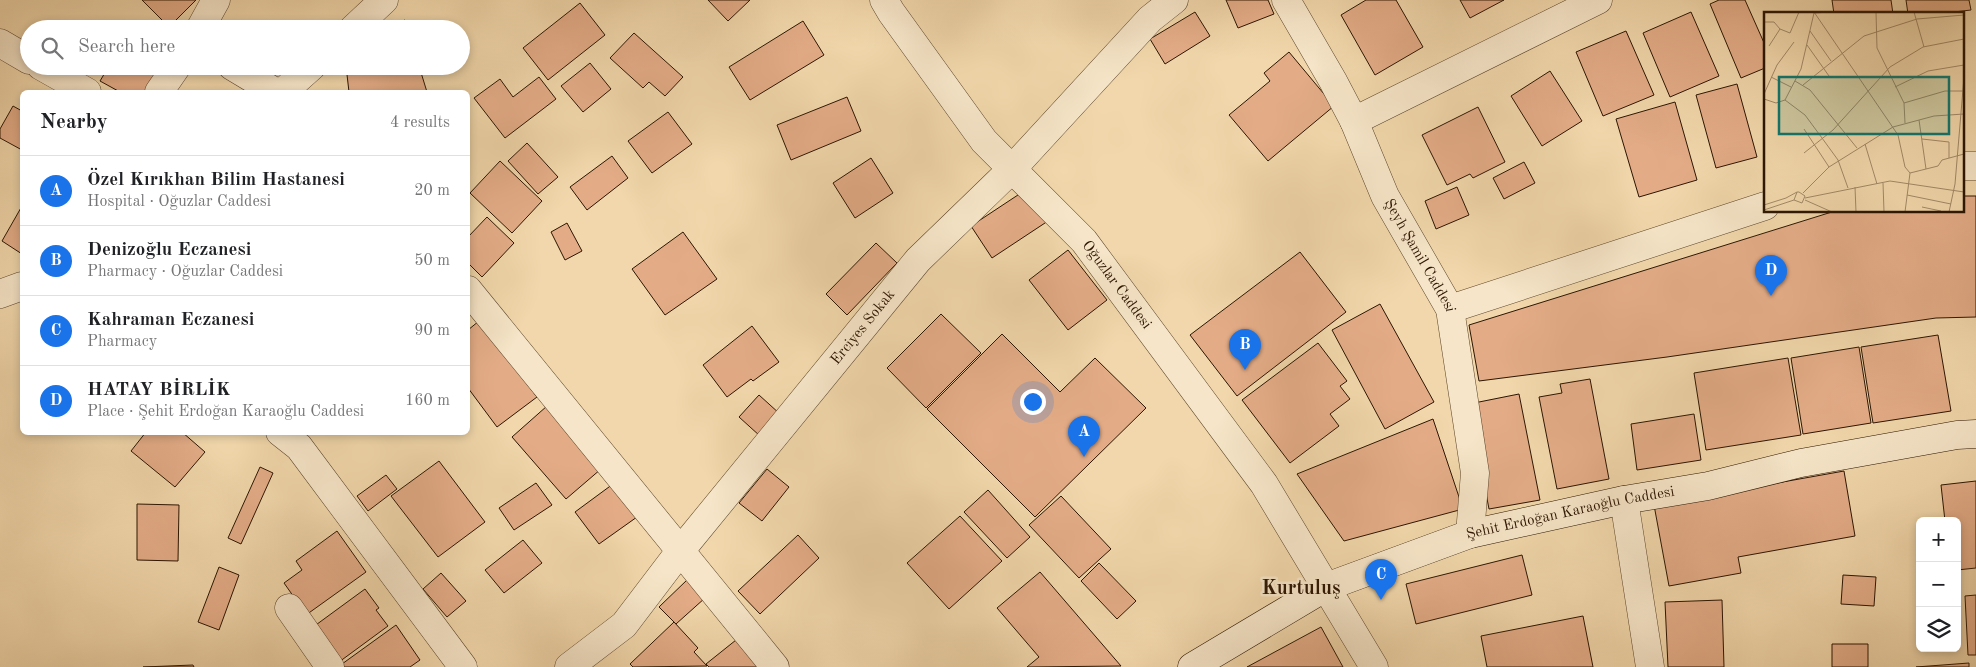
<!DOCTYPE html>
<meta charset="utf-8">
<style>
:root{--surface:#fff;--page:#f2f2f2;--text:#202124;--muted:#757577;--line:#e0e0e0;--accent:#1a73e8}
body{margin:0;font-family:"Old Standard TT",serif;background:var(--page);color:var(--text)}
.controls{position:absolute;right:15px;bottom:15px;display:grid;overflow:hidden;border-radius:8px;box-shadow:0 2px 8px #0003}
.controls button{width:45px;height:45px;display:grid;place-items:center;padding:0;border:0;border-bottom:1px solid var(--line);background:var(--surface);color:var(--text);font:25px sans-serif}
.you{position:absolute;left:1032px;top:401px;width:18px;height:18px;margin:-12px;border:4px solid #fff;border-radius:50%;background:#1a73e8;box-shadow:0 0 0 8px #1a73e833}
.badge{display:grid;place-items:center;width:32px;height:32px;border-radius:50%;background:var(--accent);color:#fff;font-size:16px;font-weight:700}
.pin{position:absolute;translate:-50% -41px;filter:drop-shadow(0 1px 2px #0008)}
.pin::after{content:'';position:absolute;top:26px;width:18px;height:15px;background:inherit;clip-path:polygon(0 0,100% 0,50% 100%)}
.list{margin:0;padding:0;list-style:none}
h2{display:flex;justify-content:space-between;align-items:center;height:65px;margin:0;padding:0 20px;font-size:21px}
h2 small{font-size:16px;font-weight:400;color:var(--muted)}
.list li{display:grid;grid-template-columns:32px 1fr auto;gap:15px;align-items:center;box-sizing:border-box;height:70px;padding:0 20px;border-top:1px solid var(--line)}
.list b{display:block;font-size:19px;white-space:nowrap}
.list p{margin:0;font-size:16px;white-space:nowrap;color:var(--muted)}
.list em{font-size:16px;font-style:normal;color:var(--muted)}
.icon{flex:none;width:28px;height:28px;fill:none;stroke:currentColor;stroke-width:2;stroke-linecap:round;stroke-linejoin:round}
.map{position:relative;flex:none;width:1976px;height:667px;overflow:hidden}
.search{position:absolute;background:var(--surface);box-shadow:0 2px 8px #0003;left:20px;top:20px;width:450px;height:55px;display:flex;align-items:center;gap:12px;box-sizing:border-box;padding:0 18px;border-radius:28px;color:var(--muted);font-size:19px}
.panel{position:absolute;background:var(--surface);box-shadow:0 2px 8px #0003;left:20px;top:90px;width:450px;height:345px;border-radius:8px}
.map>svg:first-child{display:block}
.building{fill:#e3ac87;stroke:#2c1501}
.lines{fill:none;stroke-linecap:round;stroke-linejoin:round}
.minor-casing{stroke:#5d462c;stroke-width:29}
.secondary-casing{stroke:#2c1501;stroke-width:29}
.minor{stroke:#f6e5c8;stroke-width:28}
.secondary{stroke:#f6e5c8;stroke-width:28}
.labels{text-anchor:middle;dominant-baseline:central;stroke-width:5;stroke-linejoin:round;paint-order:stroke}
.street-label{font-size:15px;fill:#2c1501;stroke:#f6e5c8}
.district-label{font-size:20px;font-weight:bold;fill:#2c1501;stroke:#f6e5c8}
.inset-road{fill:none;stroke:#a28967;stroke-width:1}
.view{fill:#0f766e;fill-opacity:0.15;stroke:#0f766e;stroke-width:2.5}
.inset-edge{fill:none;stroke:#2c1501;stroke-width:2.5}
</style>
<div class="map">
<svg width="1976" height="667" viewBox="0 0 1976 667">
<rect width="100%" height="100%" fill="#f1d7ab"/>
<filter id="stains"><feTurbulence type="fractalNoise" baseFrequency=".004" numOctaves="4"/><feColorMatrix values="0 0 0 0 .2 0 0 0 0 .09 0 0 0 0 .02 0 0 0 .5 -.17"/></filter>
<radialGradient id="worn" r=".72"><stop offset=".6" stop-color="#630" stop-opacity="0"/><stop offset="1" stop-color="#630" stop-opacity=".3"/></radialGradient>
<path class="building" d="M 142,0 L 196,0 L 169,27 Z
M 708,0 L 750,0 L 728,21 Z
M 1226,0 L 1268,0 L 1274,14 L 1238,28 Z
M 1366,0 L 1396,0 L 1423,47 L 1375,75 L 1341,15 Z
M 1460,0 L 1504,0 L 1470,18 Z
M 1719,0 L 1745,0 L 1765,45 L 1765,68 L 1741,78 L 1710,4 Z
M 1832,0 L 1891,0 L 1893,14 L 1834,14 Z
M 1906,0 L 1969,0 L 1971,10 L 1937,14 L 1908,14 Z
M 580,3 L 605,35 L 548,80 L 523,48 Z
M 1195,12 L 1210,36 L 1165,64 L 1150,39 Z
M 1691,12 L 1719,76 L 1670,97 L 1643,33 Z
M 405,20 L 408,29 L 383,29 Z
M 803,21 L 824,55 L 750,100 L 729,67 Z
M 1626,31 L 1654,95 L 1603,116 L 1576,52 Z
M 634,33 L 683,77 L 665,96 L 649,82 L 643,88 L 610,58 Z
M 1289,52 L 1334,106 L 1268,161 L 1229,115 L 1270,81 L 1264,73 Z
M 590,63 L 611,89 L 583,112 L 561,86 Z
M 109,66 L 165,66 L 148,92 L 120,92 L 100,81 Z
M 346,66 L 419,66 L 427,92 L 349,92 Z
M 1550,71 L 1582,121 L 1542,146 L 1511,96 Z
M 539,77 L 556,99 L 505,138 L 474,98 L 500,79 L 513,97 Z
M 1737,84 L 1757,157 L 1716,168 L 1696,95 Z
M 847,97 L 861,131 L 791,160 L 777,125 Z
M 1675,102 L 1697,180 L 1639,197 L 1616,119 Z
M 13,106 L 22,111 L 22,150 L 0,138 L 0,129 Z
M 1478,107 L 1505,162 L 1473,178 L 1470,174 L 1447,185 L 1422,135 Z
M 668,112 L 692,144 L 652,173 L 628,141 Z
M 527,143 L 558,177 L 538,194 L 508,161 Z
M 612,156 L 628,178 L 587,210 L 570,187 Z
M 871,158 L 893,193 L 855,218 L 833,183 Z
M 500,161 L 542,201 L 512,233 L 470,193 Z
M 1524,162 L 1535,183 L 1504,199 L 1493,178 Z
M 1457,187 L 1469,215 L 1436,229 L 1425,201 Z
M 1027,189 L 1048,221 L 992,258 L 971,226 Z
M 1962,196 L 1976,196 L 1976,317 L 1936,318 L 1667,357 L 1479,381 L 1469,325 L 1835,211 L 1962,211 Z
M 22,206 L 22,254 L 2,241 Z
M 487,217 L 514,243 L 482,277 L 468,263 L 468,237 Z
M 567,223 L 582,251 L 565,260 L 551,232 Z
M 683,232 L 717,279 L 665,315 L 632,269 Z
M 876,243 L 897,263 L 847,315 L 826,294 Z
M 1068,250 L 1107,300 L 1068,330 L 1029,280 Z
M 1300,252 L 1346,312 L 1237,396 L 1190,335 Z
M 1380,304 L 1434,402 L 1385,429 L 1332,330 Z
M 941,314 L 981,353 L 926,408 L 887,368 Z
M 479,321 L 537,397 L 497,427 L 468,388 L 468,330 Z
M 752,326 L 779,362 L 753,381 L 751,379 L 727,397 L 703,365 Z
M 1002,334 L 1060,392 L 1095,358 L 1146,408 L 1035,517 L 927,409 Z
M 1938,335 L 1951,411 L 1873,423 L 1861,347 Z
M 1318,343 L 1347,381 L 1340,386 L 1350,399 L 1330,414 L 1339,426 L 1290,463 L 1242,400 Z
M 1859,347 L 1871,423 L 1803,434 L 1791,358 Z
M 1788,358 L 1801,435 L 1706,450 L 1694,373 Z
M 1590,379 L 1609,479 L 1557,489 L 1539,397 L 1562,393 L 1560,384 Z
M 1519,394 L 1540,500 L 1489,509 L 1469,404 Z
M 759,395 L 780,414 L 760,436 L 739,417 Z
M 547,406 L 601,469 L 566,499 L 512,437 Z
M 1694,414 L 1701,460 L 1637,470 L 1631,424 Z
M 1433,419 L 1463,509 L 1344,541 L 1297,474 Z
M 146,432 L 182,432 L 205,452 L 175,487 L 131,451 Z
M 439,461 L 485,522 L 438,557 L 391,496 Z
M 260,467 L 273,473 L 241,544 L 228,538 Z
M 767,469 L 789,487 L 762,521 L 739,503 Z
M 1844,471 L 1855,536 L 1738,557 L 1741,573 L 1669,586 L 1654,505 Z
M 386,475 L 397,489 L 368,511 L 357,496 Z
M 1976,481 L 1976,568 L 1957,570 L 1957,521 L 1945,521 L 1941,485 Z
M 536,483 L 552,505 L 514,530 L 499,508 Z
M 613,484 L 637,517 L 599,544 L 575,512 Z
M 988,490 L 1030,537 L 1007,558 L 964,512 Z
M 1061,496 L 1111,549 L 1079,578 L 1029,525 Z
M 137,504 L 179,505 L 178,561 L 137,560 Z
M 960,516 L 1002,561 L 949,609 L 907,563 Z
M 337,531 L 366,572 L 299,620 L 296,600 L 284,583 L 302,570 L 296,561 Z
M 798,535 L 819,558 L 760,614 L 738,591 Z
M 523,540 L 542,563 L 504,593 L 485,570 Z
M 1522,555 L 1532,595 L 1416,624 L 1406,584 Z
M 1099,563 L 1136,601 L 1117,619 L 1081,581 Z
M 219,567 L 239,575 L 219,630 L 198,622 Z
M 1040,572 L 1121,666 L 1027,667 L 1039,657 L 997,608 Z
M 441,573 L 466,601 L 447,617 L 423,589 Z
M 1843,575 L 1876,577 L 1874,606 L 1841,604 Z
M 688,579 L 705,598 L 676,624 L 659,607 Z
M 365,589 L 379,608 L 376,610 L 388,626 L 339,662 L 309,630 Z
M 1976,595 L 1976,655 L 1968,655 L 1965,596 Z
M 1722,600 L 1724,667 L 1668,667 L 1665,602 Z
M 1583,616 L 1593,667 L 1487,667 L 1481,636 Z
M 674,622 L 698,648 L 694,652 L 707,666 L 633,667 L 630,664 Z
M 396,625 L 420,660 L 410,667 L 344,667 L 342,664 Z
M 1321,627 L 1343,667 L 1247,667 Z
M 741,636 L 764,667 L 709,667 L 706,664 Z
M 1832,644 L 1868,644 L 1868,667 L 1832,667 Z
M 1969,663 L 1969,667 L 1916,667 Z
M 193,665 L 194,667 L 143,667 Z"/>
<g class="lines">
<defs>
<g id="minor">
<path id="s1" d="M 884,0 L 891,12 L 984,141 L 1084,241 L 1264,484 L 1374,667"/>
<path id="s2" d="M 1286,0 L 1333,81 L 1354,121 L 1385,196 L 1450,309 L 1475,473 L 1470,534"/>
<path d="M 200,29 L 216,0"/>
<path d="M 353,29 L 384,0"/>
<path d="M 0,43 L 29,60"/>
<path d="M 41,66 L 87,92"/>
<path d="M 232,66 L 275,92"/>
<path d="M 159,92 L 177,66"/>
<path d="M 283,92 L 312,66"/>
<path d="M 1354,121 L 1598,0"/>
<path d="M 1962,166 L 1976,166"/>
<path d="M 468,290 L 775,667"/>
<path d="M 0,294 L 22,286"/>
<path d="M 1450,309 L 1765,206"/>
<path d="M 280,432 L 299,447 L 463,667"/>
<path d="M 1624,500 L 1650,667"/>
<path d="M 289,608 L 330,667"/>
<path id="s3" d="M 569,667 L 624,625 L 681,550 L 918,260 L 1012,169 L 1150,19 L 1174,0"/>
</g>
<g id="secondary">
<path id="s4" d="M 1192,667 L 1326,587 L 1470,534 L 1624,500 L 1708,486 L 1801,463 L 1957,435 L 1976,434"/>
</g>
</defs>
<use href="#minor" class="minor-casing"/>
<use href="#secondary" class="secondary-casing"/>
<use href="#minor" class="minor"/>
<use href="#secondary" class="secondary"/>
</g>
<g class="labels">
<g class="street-label">
<text stroke="none"><textPath href="#s2" startOffset="289">Şeyh Şamil Caddesi</textPath></text>
<text stroke="none"><textPath href="#s1" startOffset="369">Oğuzlar Caddesi</textPath></text>
<text stroke="none"><textPath href="#s3" startOffset="451">Erciyes Sokak</textPath></text>
<text stroke="none"><textPath href="#s4" startOffset="412">Şehit Erdoğan Karaoğlu Caddesi</textPath></text>
</g>
<g class="district-label">
<text x="1301" y="589">Kurtuluş</text>
</g>
</g>
<g transform="translate(1764 12)">
<rect width="200" height="200" fill="#f1d7ab"/>
<path class="inset-road" d="M 50,0 L 134,123 L 141,155 L 146,161 L 141,200M 112,0 L 113,36 L 140,91 L 141,111M 150,0 L 160,35M 0,10 L 10,10 L 16,17 L 26,21 L 35,0M 46,19 L 67,49M 43,33 L 65,64M 5,34 L 16,17M 7,65 L 27,75M 31,69 L 46,78 L 93,136M 39,73 L 100,24 L 153,7 L 200,3M 131,75 L 164,59 L 200,53M 0,82 L 13,53 L 30,30M 0,87 L 12,91 L 21,88 L 37,57 L 50,1 L 66,0M 21,88 L 41,103 L 58,126 L 74,148 L 84,176M 140,91 L 181,79 L 200,79M 155,108 L 162,157M 40,117 L 65,155M 158,127 L 185,130 L 185,146M 101,132 L 113,172M 40,141 L 69,118 L 126,55 L 159,35 L 200,27M 146,161 L 174,154 L 178,148 L 200,142M 119,171 L 120,200M 91,175 L 92,200M 39,181 L 65,155 L 129,115 L 170,104 L 200,102M 143,183 L 187,192M 41,186 L 126,169 L 200,180M 41,188 L 68,200M 0,193 L 22,186 L 33,180 L 35,180 L 41,184 L 38,191 L 30,188 L 33,180M 158,195 L 177,199M 0,198 L 30,188M 185,200 L 191,172 L 200,65"/>
<path class="view" d="M 15,65 L 185,65 L 185,122 L 15,122 Z"/>
<rect width="200" height="200" class="inset-edge"/>
</g>
<rect width="100%" height="100%" filter="url(#stains)"/>
<rect width="100%" height="100%" fill="url(#worn)"/>
</svg>
<div class="controls">
<button>+</button>
<button>−</button>
<button><svg class="icon" aria-label="layers" viewBox="0 0 24 24"><path d="M12 4l9 5-9 5-9-5zM3 14l9 5 9-5"/></svg></button>
</div>
<div class="you"></div>
<div class="pin badge" style="left:1084px;top:457px">A</div>
<div class="pin badge" style="left:1245px;top:370px">B</div>
<div class="pin badge" style="left:1381px;top:600px">C</div>
<div class="pin badge" style="left:1771px;top:296px">D</div>
<div class="search"><svg class="icon" aria-label="search" viewBox="0 0 24 24"><circle cx="10" cy="10" r="6"/><path d="M15 15l6 6"/></svg>Search here</div>
<section class="panel">
<h2>Nearby<small>4 results</small></h2>
<ul class="list">
<li><span class="badge">A</span><div><b>Özel Kırıkhan Bilim Hastanesi</b><p>Hospital · Oğuzlar Caddesi</p></div><em>20 m</em></li>
<li><span class="badge">B</span><div><b>Denizoğlu Eczanesi</b><p>Pharmacy · Oğuzlar Caddesi</p></div><em>50 m</em></li>
<li><span class="badge">C</span><div><b>Kahraman Eczanesi</b><p>Pharmacy</p></div><em>90 m</em></li>
<li><span class="badge">D</span><div><b>HATAY BİRLİK</b><p>Place · Şehit Erdoğan Karaoğlu Caddesi</p></div><em>160 m</em></li>
</ul>
</section>
</div>
